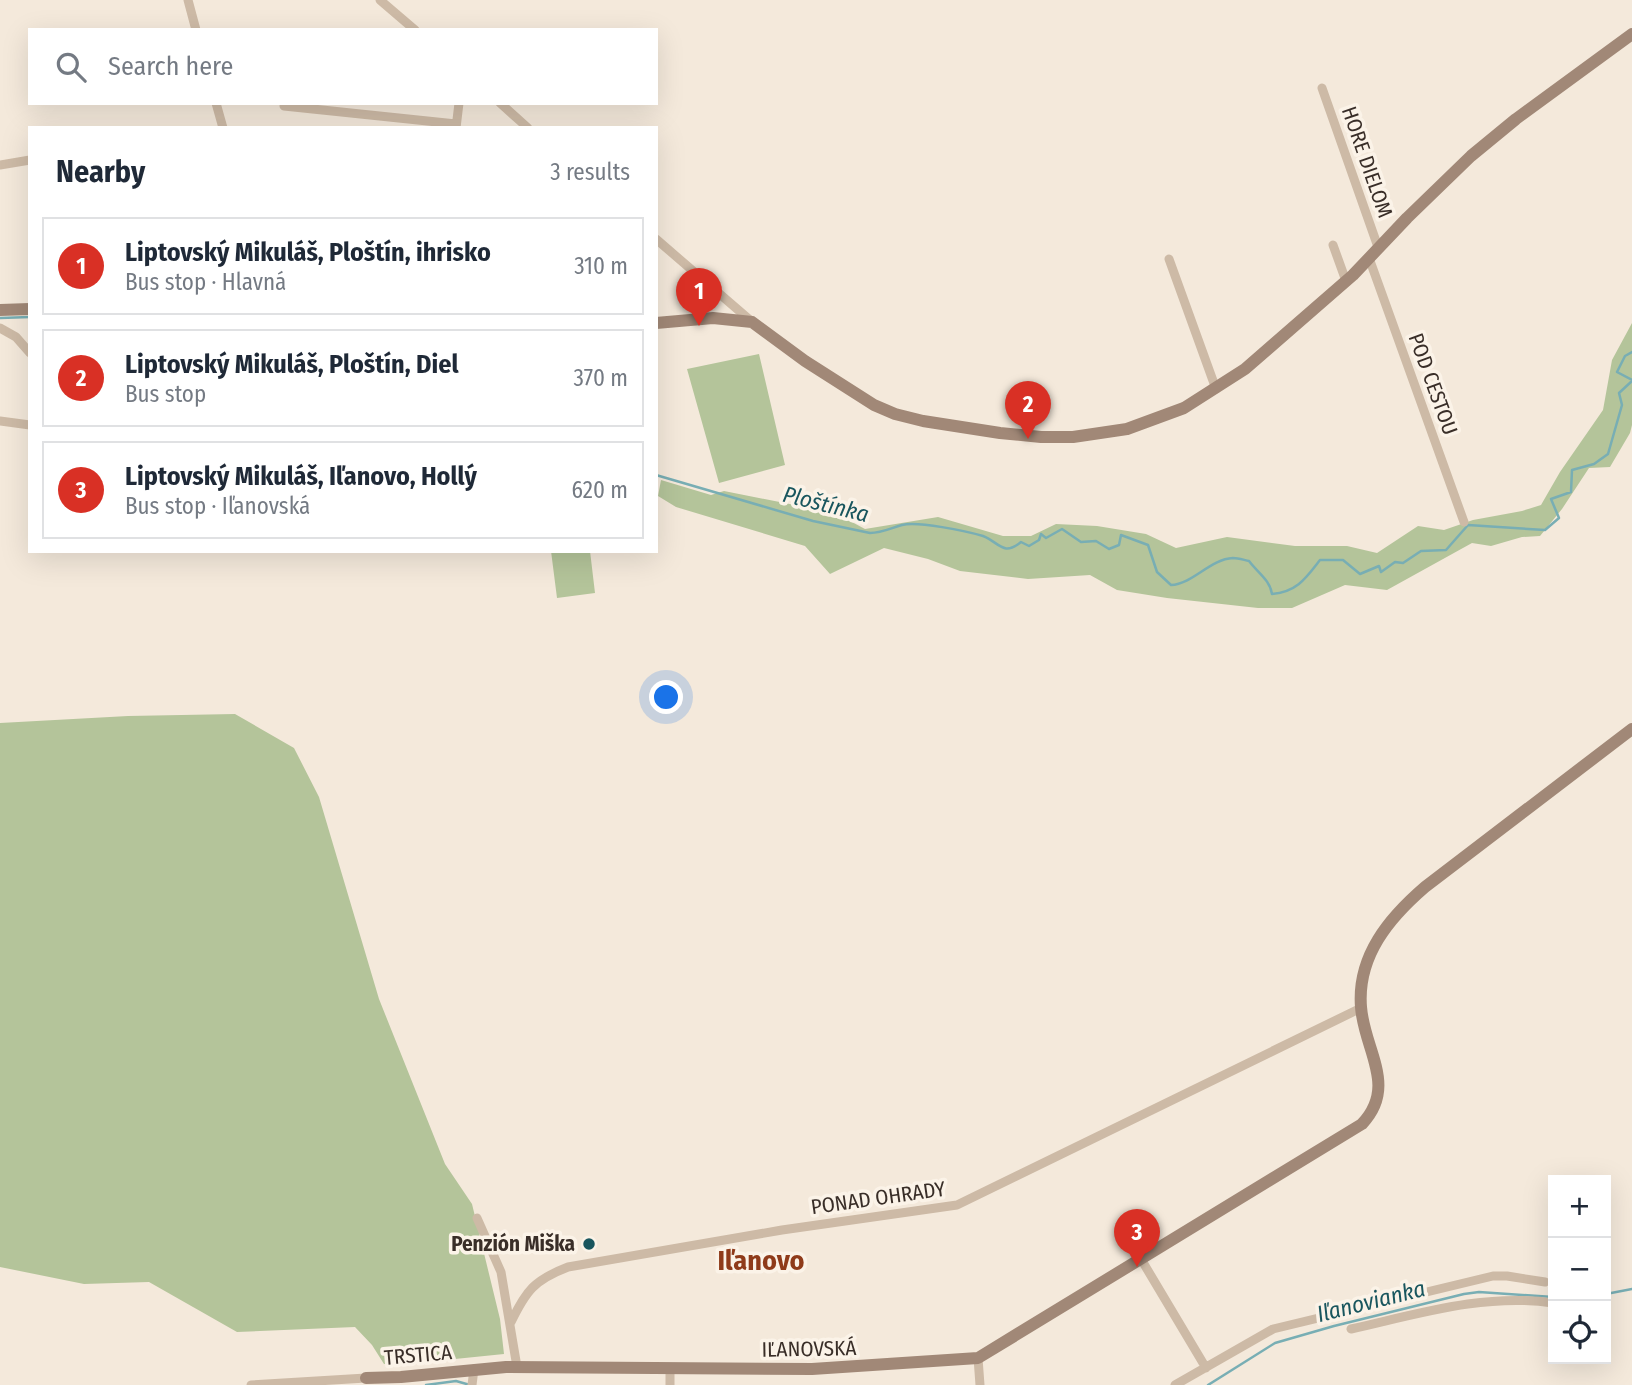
<!DOCTYPE html>
<meta charset="utf-8">
<style>
:root{--surface:#fff;--page:#f6f6f7;--text:#1f2937;--muted:#747a83;--line:#e0e1e3;--accent:#d93025}
body{margin:0;font-family:"Fira Sans Condensed",sans-serif;background:var(--page);color:var(--text)}
.controls{position:absolute;right:21px;bottom:21px;display:grid;overflow:hidden;border-radius:0px;box-shadow:0 7px 28px #0002}
.controls button{width:63px;height:63px;display:grid;place-items:center;padding:0;border:0;border-bottom:2px solid var(--line);background:var(--surface);color:var(--text);font:35px sans-serif}
.you{position:absolute;left:667px;top:698px;width:24px;height:24px;margin:-18px;border:5px solid #fff;border-radius:50%;background:#1a73e8;box-shadow:0 0 0 10px #1a73e833}
.badge{display:grid;place-items:center;width:46px;height:46px;border-radius:50%;background:var(--accent);color:#fff;font-size:23px;font-weight:700}
.pin{position:absolute;translate:-50% -58px;filter:drop-shadow(0 2px 4px #0008)}
.pin::after{content:'';position:absolute;top:37px;width:24px;height:21px;background:inherit;clip-path:polygon(0 0,100% 0,50% 100%)}
.list{margin:0;padding:0;list-style:none}
h2{display:flex;justify-content:space-between;align-items:center;height:91px;margin:0;padding:0 28px;font-size:30px}
h2 small{font-size:23px;font-weight:400;color:var(--muted)}
.list li{display:grid;grid-template-columns:46px 1fr auto;gap:21px;align-items:center;box-sizing:border-box;height:98px;margin:0 14px 14px;padding:0 14px;border:2px solid var(--line);border-radius:0px}
.list b{display:block;font-size:26px;white-space:nowrap}
.list p{margin:0;font-size:23px;white-space:nowrap;color:var(--muted)}
.list em{font-size:23px;font-style:normal;color:var(--muted)}
.icon{flex:none;width:38px;height:38px;fill:none;stroke:currentColor;stroke-width:2;stroke-linecap:round;stroke-linejoin:round}
.map{position:relative;flex:none;width:1632px;height:1385px;overflow:hidden}
.search{position:absolute;background:var(--surface);box-shadow:0 7px 28px #0002;left:28px;top:28px;width:630px;height:77px;display:flex;align-items:center;gap:18px;box-sizing:border-box;padding:0 24px;border-radius:0px;color:var(--muted);font-size:26px}
.panel{position:absolute;background:var(--surface);box-shadow:0 7px 28px #0002;left:28px;top:126px;width:630px;height:427px;border-radius:0px}
.map>svg:first-child{display:block}
.green{fill:#b4c49a}
.lines{fill:none;stroke-linecap:round;stroke-linejoin:round}
.stream{stroke:#78aeb4;stroke-width:2.5}
.street{stroke:#cdbaa6;stroke-width:9}
.secondary{stroke:#a18877;stroke-width:12}
.poi-dot{fill:#19565e;stroke:#fbf3e8;stroke-width:2.5}
.labels{text-anchor:middle;dominant-baseline:central;stroke-width:7;stroke-linejoin:round;paint-order:stroke}
.street-label{font-size:21px;fill:#392e28;stroke:#fbf3e8}
.poi-label{font-size:21px;font-weight:bold;fill:#392e28;stroke:#fbf3e8;text-anchor:end}
.water-label{font-size:23px;font-style:italic;fill:#19565e;stroke:#fbf3e8}
.district-label{font-size:28px;font-weight:bold;fill:#8f3b1a;stroke:#fbf3e8}
</style>
<div class="map">
<svg width="1632" height="1385" viewBox="0 0 1632 1385">
<rect width="100%" height="100%" fill="#f4e9db"/>
<path class="green" d="M 1632,323 L 1632,425 L 1630,433 L 1610,467 L 1589,468 L 1562,509 L 1540,536 L 1522,537 L 1491,546 L 1472,543 L 1387,590 L 1345,585 L 1292,608 L 1258,608 L 1167,598 L 1117,590 L 1090,575 L 1028,579 L 960,571 L 928,559 L 884,548 L 830,574 L 805,546 L 676,507 L 658,496 L 661,480 L 711,495 L 724,491 L 835,513 L 865,529 L 938,517 L 1003,536 L 1031,536 L 1056,524 L 1097,526 L 1146,534 L 1176,548 L 1227,537 L 1295,546 L 1347,546 L 1377,553 L 1418,526 L 1444,530 L 1473,520 L 1522,511 L 1541,505 L 1560,472 L 1603,410 L 1612,360 Z
M 759,354 L 785,465 L 719,483 L 687,369 Z
M 551,551 L 590,551 L 595,593 L 557,598 Z
M 235,714 L 294,748 L 319,797 L 379,999 L 445,1164 L 472,1204 L 500,1319 L 504,1354 L 396,1365 L 396,1362 L 384,1364 L 372,1345 L 355,1327 L 237,1332 L 149,1282 L 84,1284 L 0,1267 L 0,723 L 128,716 Z"/>
<g class="lines">
<path class="stream" d="M 0,318 L 30,317
M 1632,352 L 1625,356 L 1617,372 L 1632,380
M 656,475 L 813,521 L 870,533 C 882,533 891,528 902,525 C 918,521 966,531 983,536 C 999,542 1003,557 1021,542 L 1029,546 L 1039,540 L 1041,534 L 1046,538 L 1062,529 L 1081,542 L 1096,541 L 1109,549 L 1119,545 L 1121,535 L 1148,545 L 1157,572 L 1171,585 C 1193,584 1210,559 1233,558 C 1238,558 1244,560 1249,561 C 1258,573 1270,580 1272,594 C 1297,592 1306,578 1320,560 L 1343,560 L 1360,574 L 1379,566 L 1381,572 L 1395,562 L 1403,563 L 1421,551 L 1446,550 L 1468,525 L 1545,530 L 1559,518 L 1551,499 L 1571,492 L 1572,470 L 1594,464 L 1608,454 L 1622,405 L 1619,393 L 1632,381
M 1606,1294 L 1632,1289
M 426,1385 L 456,1381 L 470,1385
M 1208,1385 L 1275,1343 L 1334,1326 L 1464,1294 L 1479,1292 L 1553,1297"/>
<path class="street" d="M 188,0 L 196,30
M 380,0 L 415,30
M 1322,88 L 1378,247
M 216,103 L 223,128
M 500,103 L 528,128
M 284,106 L 456,124
M 456,128 L 459,103
M 0,165 L 30,160
M 656,239 L 751,321
M 1333,245 L 1346,281
M 1369,258 L 1464,522
M 1169,259 L 1216,389
M 0,328 L 16,337 L 30,353
M 0,421 L 30,425
M 477,1218 L 501,1272 L 517,1367
M 1141,1259 L 1206,1368
M 511,1322 C 526,1291 534,1280 568,1267 L 782,1230 L 957,1205 L 1361,1008
M 1351,1329 C 1418,1314 1484,1293 1553,1303
M 978,1358 L 980,1385
M 670,1369 L 670,1385
M 251,1385 L 366,1378
M 472,1385 L 474,1369
M 1175,1385 L 1273,1329 L 1493,1276 L 1507,1276 L 1545,1282"/>
<path class="secondary" d="M 0,310 L 30,309
M 656,323 L 713,318 L 752,322 L 805,361 L 874,405 L 895,414 L 923,421 L 1000,433 L 1041,437 L 1073,437 L 1127,429 L 1184,408 L 1245,369 L 1353,275 L 1407,218 L 1471,156 L 1516,119 L 1632,34
M 366,1378 L 401,1377 L 506,1367 L 812,1369 L 978,1358 L 1362,1124 C 1398,1086 1364,1050 1361,1007 C 1357,956 1389,918 1425,887 L 1632,729"/>
</g>
<circle class="poi-dot" cx="589" cy="1244" r="7"/>
<g class="labels">
<g class="street-label">
<text transform="translate(1367 162) rotate(71)">HORE DIELOM</text>
<text transform="translate(1433 384) rotate(70)">POD CESTOU</text>
<text transform="translate(878 1198) rotate(-8)">PONAD OHRADY</text>
<text transform="translate(809 1349) rotate(-1)">IĽANOVSKÁ</text>
<text transform="translate(418 1355) rotate(-5)">TRSTICA</text>
</g>
<g class="poi-label">
<text x="575" y="1244">Penzión Miška</text>
</g>
<g class="water-label">
<text transform="translate(826 504) rotate(14)">Ploštínka</text>
<text transform="translate(1371 1301) rotate(-14)">Iľanovianka</text>
</g>
<g class="district-label">
<text x="761" y="1260">Iľanovo</text>
</g>
</g>
</svg>
<div class="controls">
<button>+</button>
<button>−</button>
<button><svg class="icon" aria-label="locate" viewBox="0 0 24 24"><circle cx="12" cy="12" r="6"/><path d="M12 2v4M12 18v4M2 12h4M18 12h4"/></svg></button>
</div>
<div class="you"></div>
<div class="pin badge" style="left:699px;top:326px">1</div>
<div class="pin badge" style="left:1028px;top:439px">2</div>
<div class="pin badge" style="left:1137px;top:1267px">3</div>
<div class="search"><svg class="icon" aria-label="search" viewBox="0 0 24 24"><circle cx="10" cy="10" r="6"/><path d="M15 15l6 6"/></svg>Search here</div>
<section class="panel">
<h2>Nearby<small>3 results</small></h2>
<ul class="list">
<li><span class="badge">1</span><div><b>Liptovský Mikuláš, Ploštín, ihrisko</b><p>Bus stop · Hlavná</p></div><em>310 m</em></li>
<li><span class="badge">2</span><div><b>Liptovský Mikuláš, Ploštín, Diel</b><p>Bus stop</p></div><em>370 m</em></li>
<li><span class="badge">3</span><div><b>Liptovský Mikuláš, Iľanovo, Hollý</b><p>Bus stop · Iľanovská</p></div><em>620 m</em></li>
</ul>
</section>
</div>
